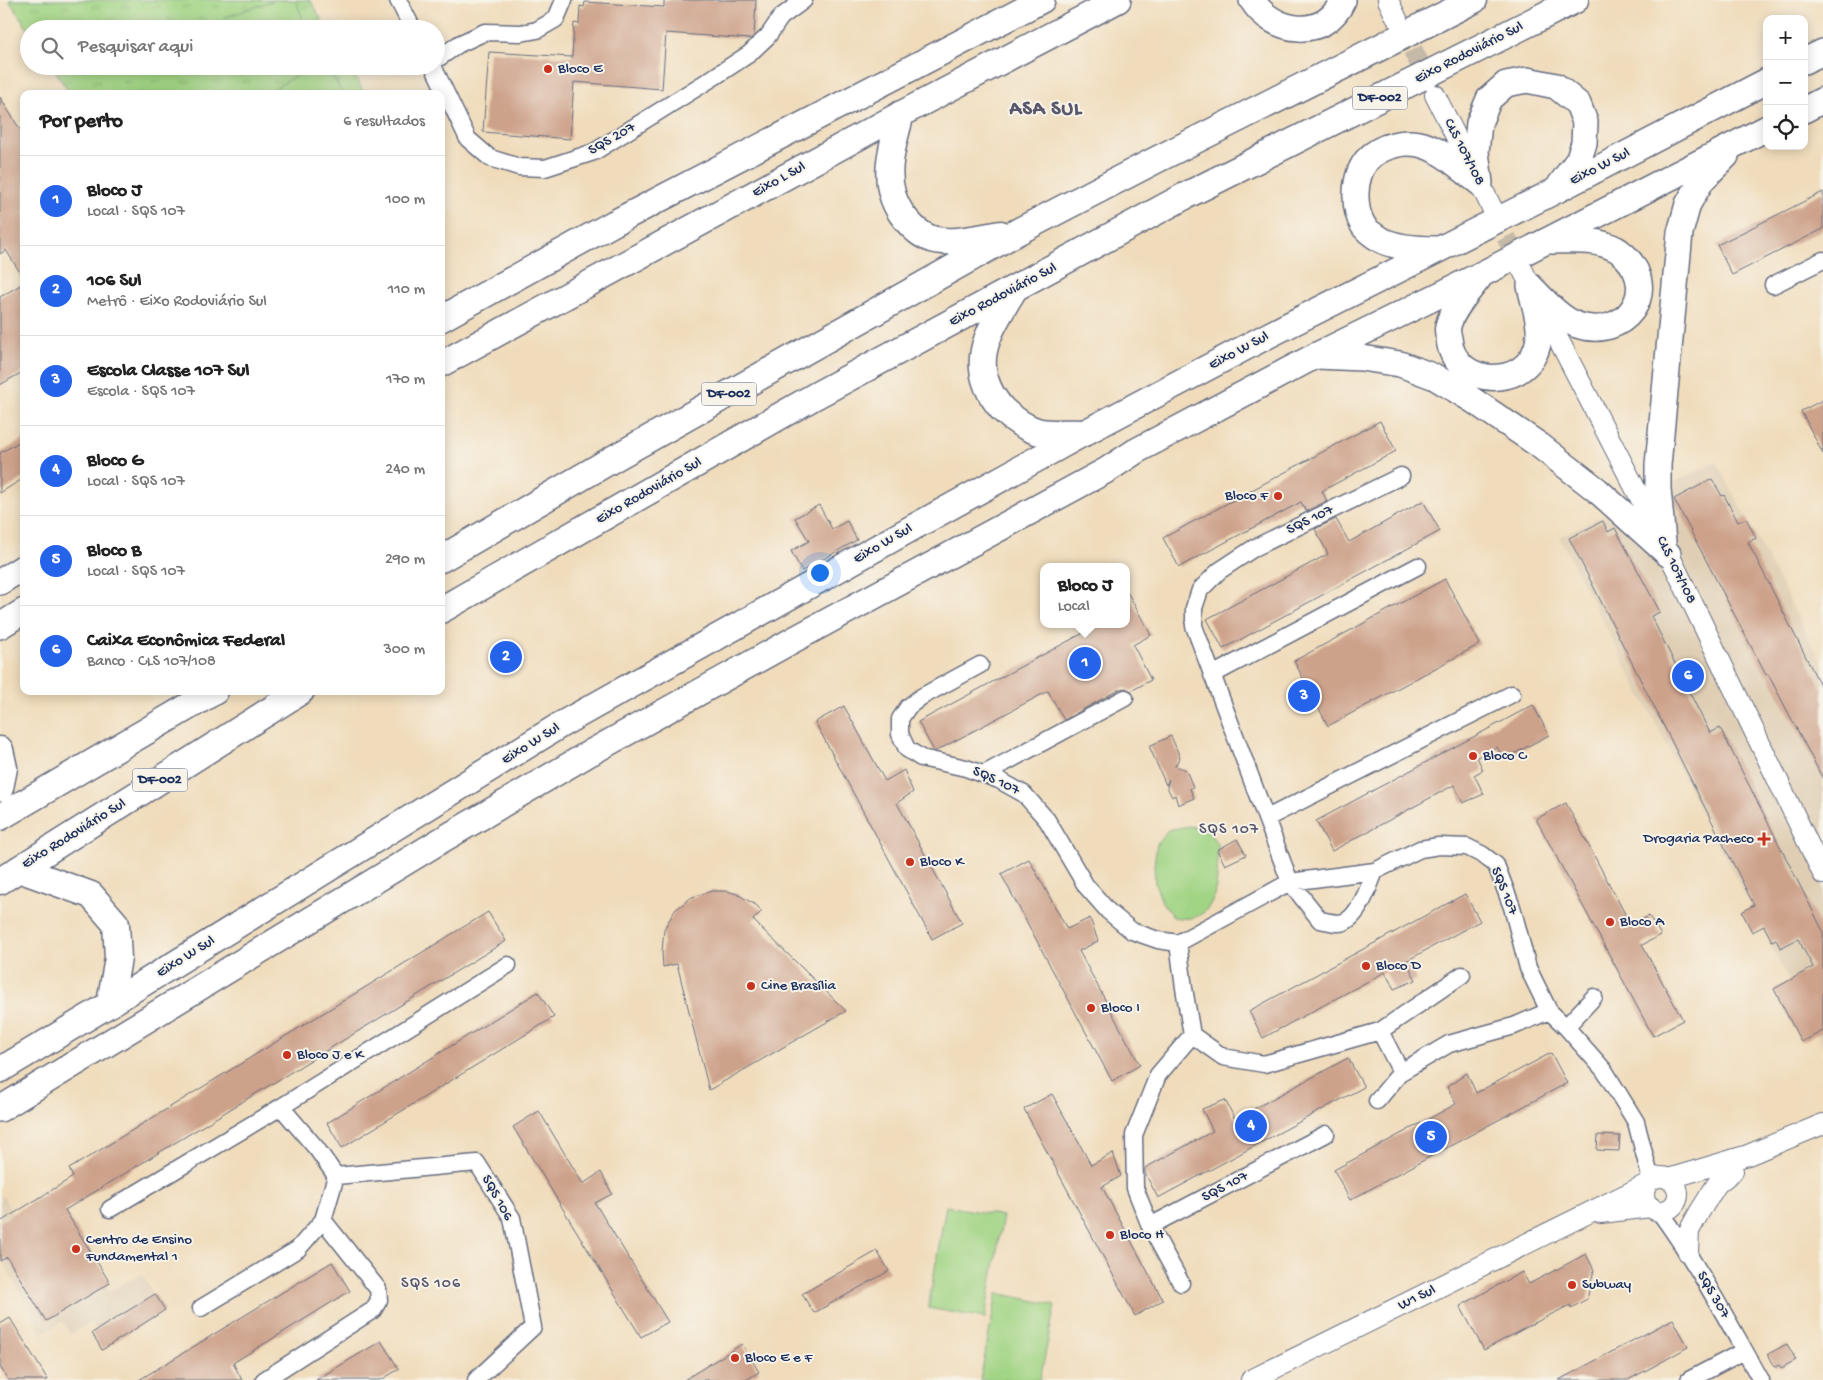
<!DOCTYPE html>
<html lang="pt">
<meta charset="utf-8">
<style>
:root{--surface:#fff;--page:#f6f6f6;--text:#222;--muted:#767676;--line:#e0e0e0;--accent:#2563eb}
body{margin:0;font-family:"Gochi Hand",sans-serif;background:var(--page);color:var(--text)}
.controls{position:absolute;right:15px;top:15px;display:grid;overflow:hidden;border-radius:10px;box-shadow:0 2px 12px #0003}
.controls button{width:45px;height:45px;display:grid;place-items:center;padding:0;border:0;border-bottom:1px solid var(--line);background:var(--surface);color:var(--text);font:25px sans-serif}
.you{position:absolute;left:819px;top:572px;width:18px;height:18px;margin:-12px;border:4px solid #fff;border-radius:50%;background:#1a73e8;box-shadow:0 0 0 8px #1a73e833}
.badge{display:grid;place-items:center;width:32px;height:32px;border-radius:50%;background:var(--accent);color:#fff;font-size:16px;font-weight:700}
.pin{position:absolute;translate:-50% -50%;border:2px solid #fff;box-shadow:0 1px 5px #0006}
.popup{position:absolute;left:1040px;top:563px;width:90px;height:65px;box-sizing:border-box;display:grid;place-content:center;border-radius:10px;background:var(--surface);filter:drop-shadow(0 1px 4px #0005);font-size:16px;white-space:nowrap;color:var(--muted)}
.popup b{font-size:19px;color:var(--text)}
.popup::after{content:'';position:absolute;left:50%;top:100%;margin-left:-10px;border:10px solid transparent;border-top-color:var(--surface)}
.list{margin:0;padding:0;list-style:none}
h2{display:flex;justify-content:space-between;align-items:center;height:65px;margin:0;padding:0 20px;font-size:21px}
h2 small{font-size:16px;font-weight:400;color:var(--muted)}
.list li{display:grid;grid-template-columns:32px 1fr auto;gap:15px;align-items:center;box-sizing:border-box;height:90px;padding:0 20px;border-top:1px solid var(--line)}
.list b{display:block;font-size:19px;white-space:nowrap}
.list p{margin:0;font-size:16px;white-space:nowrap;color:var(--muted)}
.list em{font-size:16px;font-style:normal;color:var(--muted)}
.icon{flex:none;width:28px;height:28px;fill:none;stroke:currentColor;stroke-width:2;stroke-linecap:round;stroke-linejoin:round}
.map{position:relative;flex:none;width:1823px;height:1380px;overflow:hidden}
.search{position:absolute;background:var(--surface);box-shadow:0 2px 12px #0003;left:20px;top:20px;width:425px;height:55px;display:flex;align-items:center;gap:12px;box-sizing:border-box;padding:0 18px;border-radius:28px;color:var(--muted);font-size:19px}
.panel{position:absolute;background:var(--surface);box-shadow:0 2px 12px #0003;left:20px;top:90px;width:425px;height:605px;border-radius:10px}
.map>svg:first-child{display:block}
.built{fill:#dfceb4}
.grass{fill:url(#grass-tufts);stroke:#5e8271}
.green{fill:#a1d484;stroke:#5e8271}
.building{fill:#cda28b}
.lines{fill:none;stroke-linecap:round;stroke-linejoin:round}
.tertiary-tunnel{stroke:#c5b9a8;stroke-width:20;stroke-dasharray:20 10;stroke-linecap:butt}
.minor-casing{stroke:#666c7f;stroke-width:19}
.tertiary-casing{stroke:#666c7f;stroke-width:22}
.primary-casing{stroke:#666c7f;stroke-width:28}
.trunk-casing{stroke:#666c7f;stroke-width:29}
.minor{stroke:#fff;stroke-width:16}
.tertiary{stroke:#fff;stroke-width:20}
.primary{stroke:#fff;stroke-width:25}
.trunk{stroke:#fff;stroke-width:26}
.poi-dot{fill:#c8321e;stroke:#f7f3e8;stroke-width:2}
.labels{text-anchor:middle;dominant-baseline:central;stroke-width:4;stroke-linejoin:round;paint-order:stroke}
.shield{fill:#f7f3e8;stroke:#5d6a87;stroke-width:1}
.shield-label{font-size:14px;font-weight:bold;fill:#1b2f5e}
.street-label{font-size:15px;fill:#1b2f5e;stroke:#f7f3e8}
.poi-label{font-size:15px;fill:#1b2f5e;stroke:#f7f3e8;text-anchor:start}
.neighbourhood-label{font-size:16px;letter-spacing:1px;fill:#59576e;stroke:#f7f3e8}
.district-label{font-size:20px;font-weight:bold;letter-spacing:1px;fill:#59576e;stroke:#f7f3e8}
</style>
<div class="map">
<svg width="1823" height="1380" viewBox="0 0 1823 1380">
<defs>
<pattern id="grass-tufts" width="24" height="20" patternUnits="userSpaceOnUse" patternTransform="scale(1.25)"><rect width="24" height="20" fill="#a1d484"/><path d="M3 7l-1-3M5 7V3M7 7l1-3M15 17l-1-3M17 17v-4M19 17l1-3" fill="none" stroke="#8ab674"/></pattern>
</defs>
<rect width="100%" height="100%" fill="#f7f3e8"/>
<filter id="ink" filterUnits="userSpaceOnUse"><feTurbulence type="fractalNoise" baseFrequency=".02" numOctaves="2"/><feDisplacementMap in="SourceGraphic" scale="10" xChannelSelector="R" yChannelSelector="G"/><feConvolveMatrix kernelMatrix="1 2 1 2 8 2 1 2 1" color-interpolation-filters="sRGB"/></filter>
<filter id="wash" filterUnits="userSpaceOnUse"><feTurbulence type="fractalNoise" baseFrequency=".0096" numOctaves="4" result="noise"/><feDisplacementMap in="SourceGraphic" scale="20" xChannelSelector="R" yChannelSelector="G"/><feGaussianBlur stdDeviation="1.12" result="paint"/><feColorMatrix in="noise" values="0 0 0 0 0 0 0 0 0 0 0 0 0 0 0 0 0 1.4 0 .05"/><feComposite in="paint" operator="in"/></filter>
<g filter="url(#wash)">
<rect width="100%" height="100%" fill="#f0dcbb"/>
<path class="built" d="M 1717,462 L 1823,665 L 1823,1046 L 1559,537 Z
M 55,1195 L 109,1291 L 142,1274 L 158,1302 L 98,1336 L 91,1323 L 70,1334 L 63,1322 L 42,1333 L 0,1256 L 0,1198 L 3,1196 L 15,1217 Z"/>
<path class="grass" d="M 9,0 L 310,0 L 327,29 L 29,29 L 29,31 Z
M 52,66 L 349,66 L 365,94 L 70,94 Z"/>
<path class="green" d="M 275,0 L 296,0 L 306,29 L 227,29 L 223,18 Z
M 311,66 L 326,66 L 343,94 L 266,94 Z
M 1189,826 L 1208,831 L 1218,845 C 1217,879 1221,927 1173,917 L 1162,902 L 1155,883 L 1154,865 L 1157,844 L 1168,830 Z
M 946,1206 L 1003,1216 L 985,1318 L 928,1308 Z
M 997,1293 L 1055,1305 L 1040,1380 L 980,1380 Z"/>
<g id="blocks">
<path class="building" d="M 664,0 L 756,0 L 754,36 L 750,39 L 666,33 L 662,89 L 574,82 L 570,139 L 483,132 L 489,52 L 572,57 L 574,23 L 579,24 L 580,6 L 584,7 L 585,2 L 664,7 Z
M 0,97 L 24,136 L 24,279 L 6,250 L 0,254 Z
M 1823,192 L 1823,229 L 1732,275 L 1717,245 Z
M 24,283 L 24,371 L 0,385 L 0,297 Z
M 1823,400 L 1823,454 L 1801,411 Z
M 1380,421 L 1396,451 L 1322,491 L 1327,501 L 1306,511 L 1301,502 L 1179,567 L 1163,538 Z
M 24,439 L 24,478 L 0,493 L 0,453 Z
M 1712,479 L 1722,496 L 1724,495 L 1738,522 L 1746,518 L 1756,538 L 1748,542 L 1823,691 L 1823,779 L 1768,674 L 1766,675 L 1674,499 Z
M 1423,501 L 1440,531 L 1223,649 L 1207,619 L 1328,554 L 1315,529 L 1336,519 L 1349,542 Z
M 819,505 L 832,529 L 847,521 L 857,540 L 802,571 L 791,551 L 809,541 L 795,518 Z
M 1603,521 L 1608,532 L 1615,528 L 1660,612 L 1651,616 L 1710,733 L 1720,728 L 1823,931 L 1823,1031 L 1801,1042 L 1774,989 L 1813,967 L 1798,939 L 1780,948 L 1776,939 L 1772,941 L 1764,926 L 1752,932 L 1742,912 L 1754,905 L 1569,538 Z
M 1445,579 L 1480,644 L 1328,726 L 1294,661 Z
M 1126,590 L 1151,635 L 1133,645 L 1151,680 L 1131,691 L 1126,688 L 1120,689 L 1064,720 L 1048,691 L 936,751 L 934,751 L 918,722 L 1100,624 L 1126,624 Z
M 1533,705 L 1549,735 L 1504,759 L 1497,747 L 1477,757 L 1483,770 L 1474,775 L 1484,794 L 1463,803 L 1454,785 L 1332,851 L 1316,821 Z
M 844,706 L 885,781 L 904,770 L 913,792 L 897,803 L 962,923 L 932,939 L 815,722 Z
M 1171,736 L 1180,757 L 1175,766 L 1186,770 L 1193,787 L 1190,789 L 1194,798 L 1178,805 L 1175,795 L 1172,797 L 1167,787 L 1169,779 L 1166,785 L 1149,746 Z
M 1566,803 L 1631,925 L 1649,916 L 1661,935 L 1642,945 L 1683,1020 L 1653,1036 L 1536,819 Z
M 1237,839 L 1246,855 L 1225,865 L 1217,850 Z
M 1029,859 L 1067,929 L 1090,918 L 1098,941 L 1079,951 L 1140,1065 L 1112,1081 L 1001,874 Z
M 712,891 L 727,891 L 737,894 L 756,905 L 762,911 L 753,920 L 846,1011 L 709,1090 L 677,964 L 663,967 L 662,952 L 664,929 L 675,910 L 692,897 Z
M 1465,894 L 1480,921 L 1406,961 L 1416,980 L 1394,989 L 1385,972 L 1263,1038 L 1249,1011 Z
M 488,912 L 506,941 L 65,1210 L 110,1283 L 46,1321 L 7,1257 L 0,1261 L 0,1222 L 73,1177 L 69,1169 Z
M 538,992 L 554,1017 L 342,1148 L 327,1123 Z
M 1551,1053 L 1567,1083 L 1350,1200 L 1334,1170 L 1456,1104 L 1447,1087 L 1467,1073 L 1476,1093 Z
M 1348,1058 L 1364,1087 L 1158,1198 L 1145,1173 L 1145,1168 L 1213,1131 L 1202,1109 L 1225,1100 L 1235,1119 Z
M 1052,1094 L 1091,1165 L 1113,1153 L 1121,1176 L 1102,1187 L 1163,1300 L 1135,1316 L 1024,1109 Z
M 539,1111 L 583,1184 L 601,1172 L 612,1194 L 595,1203 L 668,1322 L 641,1337 L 513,1127 Z
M 1598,1135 L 1620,1136 L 1619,1151 L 1597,1150 Z
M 877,1251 L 889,1271 L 814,1313 L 802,1294 Z
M 1586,1254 L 1594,1270 L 1587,1299 L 1571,1308 L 1570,1305 L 1544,1318 L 1484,1350 L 1460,1306 L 1522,1272 L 1529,1284 Z
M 332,1262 L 350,1291 L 233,1363 L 242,1380 L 139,1380 Z
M 155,1294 L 165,1310 L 102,1350 L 92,1333 Z
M 10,1318 L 48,1380 L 8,1380 L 0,1367 L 0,1324 Z
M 1673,1319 L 1688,1347 L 1658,1364 L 1628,1380 L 1559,1380 Z
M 381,1341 L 399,1369 L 381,1380 L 316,1380 Z
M 742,1344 L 759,1372 L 746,1380 L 684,1380 Z
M 1787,1344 L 1796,1360 L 1781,1368 L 1779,1365 L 1775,1367 L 1768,1354 Z"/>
</g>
</g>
<g filter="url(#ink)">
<use href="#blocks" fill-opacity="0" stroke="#666c7f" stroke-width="1"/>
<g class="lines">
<path class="tertiary-tunnel" d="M 1399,23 L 1432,88
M 1493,210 L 1522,269"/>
<defs>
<path id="minor" d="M 398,0 L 413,29
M 436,60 L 459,44 L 485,32 L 521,33 L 537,30 L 556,19 L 564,0
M 433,66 L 468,139 L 490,158 L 519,167 L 545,168 L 594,152 L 714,77 L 749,54 L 768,36 L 781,17 L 804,0
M 1773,285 L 1823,260
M 980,665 L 921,697 L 908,707 L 900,719 L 900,734 L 907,749 L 921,758 L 966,768 L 999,780 L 1024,794 L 1047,820 L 1086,886 L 1108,911 L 1132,931 L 1158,940 L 1178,943
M 1212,675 L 1418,566
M 984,774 L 1125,698
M 1267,818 L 1512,694
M 1375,871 C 1369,886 1358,922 1339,923 C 1333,923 1325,921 1320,920 L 1290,882 L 1194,626 L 1194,608 L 1200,590 L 1219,571 L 1254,548 L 1401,476
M 1462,975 L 1380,1031 L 1264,1064 L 1223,1057 L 1192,1035 L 1184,988 L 1178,943 L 1290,882 L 1375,871 L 1420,849 L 1439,846 L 1467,847 L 1483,855 L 1496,865 L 1512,907 L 1528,968 L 1549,1011 L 1566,1027 L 1604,1070 L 1636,1122 L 1651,1180
M 1566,1027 L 1594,997
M 1380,1031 L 1401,1072
M 1377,1101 L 1401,1072 L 1449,1044 L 1514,1026 L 1549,1011
M 110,1209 L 281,1107
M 1658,1210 C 1698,1264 1728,1322 1761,1380
M 1150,1226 L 1326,1134
M 1181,1283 L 1150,1226 L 1135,1188 L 1134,1135 L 1158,1075 L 1192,1035
M 201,1308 L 298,1249 L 323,1220 L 336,1176
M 264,1380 L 373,1310 L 379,1300 L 378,1289 L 323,1220
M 476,1380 L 533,1327 L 512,1218 L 477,1163 L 336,1176 L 317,1149 L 281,1107 L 508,965
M 1689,1380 L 1744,1351"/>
<path id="tertiary" d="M 1388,0 L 1397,19
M 1435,95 L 1493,210
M 1522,269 L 1663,542 L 1823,874
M1644 1194a17 17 0 1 1 34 0a17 17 0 1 1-34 0Z
M 1668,1179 L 1748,1155 L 1823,1124
M 1601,1213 L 1651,1207
M 1688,1252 L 1689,1231 L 1700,1211 L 1717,1184 L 1733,1171
M 1251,1380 L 1647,1184"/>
<path id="primary" d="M 1252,0 C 1273,34 1325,41 1343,0
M 1804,61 L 1823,52
M 1804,110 L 1823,100
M 1480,183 L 1476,152 L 1479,123 L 1489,99 L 1506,84 L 1527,80 L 1556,86 L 1578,104 L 1585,122 L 1584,143 L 1579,159 L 1560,185
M 1437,249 C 1419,249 1397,248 1381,240 C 1376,237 1366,230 1363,225 C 1353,208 1353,177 1367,160 C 1381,145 1407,139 1426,146 C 1446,153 1463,171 1480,183
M 1479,278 C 1469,291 1452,309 1448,326 C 1447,330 1448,335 1449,338 C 1453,393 1543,391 1539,328 C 1538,314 1533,300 1530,286
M 1530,286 C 1544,300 1559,318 1577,325 C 1624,341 1661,292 1625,256 C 1622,254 1619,250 1616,249 C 1596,238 1571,241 1549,241
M 441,319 L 614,223 L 1042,0
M 1317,356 L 1362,358 L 1400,364 L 1435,377 L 1471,399 L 1539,445 L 1597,490 L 1668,554
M 441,364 L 901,114 L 1118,0
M 1663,542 L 1658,489 L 1658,465 L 1680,233 L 1688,204 L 1702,180 L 1726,156
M 0,582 L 24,567
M 0,626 L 24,611
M 0,1070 L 110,1004 L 562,724 L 912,528 L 1084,433 L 1269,335 L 1557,190 L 1767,81
M 0,1109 L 440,841 L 590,753 L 795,639 L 1107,470 L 1136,451 L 1315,356 L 1484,273 L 1767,128"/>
<path id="trunk" d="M 901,114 C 892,147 880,182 901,213 C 908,223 917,233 929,238 C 947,246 982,237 1001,234
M 1013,291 C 988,332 965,366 1002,409 C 1011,418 1028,430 1041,432 C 1055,434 1070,432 1084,433
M 441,559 L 618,456 L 1019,231 L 1156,160 L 1474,0
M 441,610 L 815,396 L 1185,196 L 1575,0
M 0,750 L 4,768 L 0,788
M 0,817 L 215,691
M 19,869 L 91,895 L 116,924 L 118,958 L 110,1004
M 0,881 L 301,691"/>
</defs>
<use href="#minor" class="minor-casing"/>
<use href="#tertiary" class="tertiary-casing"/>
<use href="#primary" class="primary-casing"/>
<use href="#trunk" class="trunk-casing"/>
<use href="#minor" class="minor"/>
<use href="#tertiary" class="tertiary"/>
<use href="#primary" class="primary"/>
<use href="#trunk" class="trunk"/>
</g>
</g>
<g class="poi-dot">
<circle cx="548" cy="69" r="5"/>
<circle cx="1278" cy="496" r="5"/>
<circle cx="1473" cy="756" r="5"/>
<path d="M1761.5 831.5h5v5h5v5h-5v5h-5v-5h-5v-5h5z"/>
<circle cx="910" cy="862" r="5"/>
<circle cx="1610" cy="922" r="5"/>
<circle cx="1366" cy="966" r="5"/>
<circle cx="751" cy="986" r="5"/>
<circle cx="1091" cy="1008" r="5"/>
<circle cx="287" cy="1055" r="5"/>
<circle cx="1110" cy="1235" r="5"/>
<circle cx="76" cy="1249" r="5"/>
<circle cx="1572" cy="1285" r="5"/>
<circle cx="735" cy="1358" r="5"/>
</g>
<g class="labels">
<g class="shield">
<rect x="1352.5" y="86.5" width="55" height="23" rx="4"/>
<rect x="701.5" y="382.5" width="55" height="23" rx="4"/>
<rect x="132.5" y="768.5" width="55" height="23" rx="4"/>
</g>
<g class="shield-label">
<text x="1380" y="98">DF-002</text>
<text x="729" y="394">DF-002</text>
<text x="160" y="780">DF-002</text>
</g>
<g class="street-label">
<text transform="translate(1469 53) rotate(-27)">Eixo Rodoviário Sul</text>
<text transform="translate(612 139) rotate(-30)">SQS 207</text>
<text transform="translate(1464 152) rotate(63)">CLS 107/108</text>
<text transform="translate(1600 167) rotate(-27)">Eixo W Sul</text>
<text transform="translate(779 180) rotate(-29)">Eixo L Sul</text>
<text transform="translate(1003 295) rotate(-28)">Eixo Rodoviário Sul</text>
<text transform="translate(1239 351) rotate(-28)">Eixo W Sul</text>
<text transform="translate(649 491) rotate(-30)">Eixo Rodoviário Sul</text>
<text transform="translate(1310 520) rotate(-26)">SQS 107</text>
<text transform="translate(883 544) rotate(-30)">Eixo W Sul</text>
<text transform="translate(1676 570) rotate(64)">CLS 107/108</text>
<text transform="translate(531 744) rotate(-32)">Eixo W Sul</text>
<text transform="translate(996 781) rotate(25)">SQS 107</text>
<text transform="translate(74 834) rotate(-32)">Eixo Rodoviário Sul</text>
<text transform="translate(1504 891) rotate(68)">SQS 107</text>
<text transform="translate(186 957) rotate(-32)">Eixo W Sul</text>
<text transform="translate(1225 1187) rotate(-28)">SQS 107</text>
<text transform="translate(497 1198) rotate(61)">SQS 106</text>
<text transform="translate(1713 1295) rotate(60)">SQS 307</text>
<text transform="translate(1417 1298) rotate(-26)">W1 Sul</text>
</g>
<g class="poi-label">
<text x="558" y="69">Bloco E</text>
<text x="1268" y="496" text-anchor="end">Bloco F</text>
<text x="1483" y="756">Bloco C</text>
<text x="1754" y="839" text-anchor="end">Drogaria Pacheco</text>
<text x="920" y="862">Bloco K</text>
<text x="1620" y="922">Bloco A</text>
<text x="1376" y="966">Bloco D</text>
<text x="761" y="986">Cine Brasília</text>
<text x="1101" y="1008">Bloco I</text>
<text x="297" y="1055">Bloco J e K</text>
<text x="1120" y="1235">Bloco H</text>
<text x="86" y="1240">Centro de Ensino<tspan x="86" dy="17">Fundamental 1</tspan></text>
<text x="1582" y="1285">Subway</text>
<text x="745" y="1358">Bloco E e F</text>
</g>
<g class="neighbourhood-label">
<text x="1229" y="830">SQS 107</text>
<text x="431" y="1284">SQS 106</text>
</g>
<g class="district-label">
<text x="1046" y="110">ASA SUL</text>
</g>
</g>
</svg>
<div class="controls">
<button>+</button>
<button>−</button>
<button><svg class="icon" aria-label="locate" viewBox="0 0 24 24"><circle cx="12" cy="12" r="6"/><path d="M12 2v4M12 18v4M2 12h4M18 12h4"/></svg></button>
</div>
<div class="you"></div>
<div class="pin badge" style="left:1085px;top:663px">1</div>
<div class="popup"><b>Bloco J</b>Local</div>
<div class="pin badge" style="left:506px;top:657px">2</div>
<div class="pin badge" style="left:1304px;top:696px">3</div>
<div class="pin badge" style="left:1251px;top:1126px">4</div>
<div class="pin badge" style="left:1431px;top:1137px">5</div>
<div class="pin badge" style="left:1688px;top:676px">6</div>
<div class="search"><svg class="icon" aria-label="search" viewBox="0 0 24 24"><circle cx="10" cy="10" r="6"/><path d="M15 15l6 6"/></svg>Pesquisar aqui</div>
<section class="panel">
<h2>Por perto<small>6 resultados</small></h2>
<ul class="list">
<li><span class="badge">1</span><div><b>Bloco J</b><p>Local · SQS 107</p></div><em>100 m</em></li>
<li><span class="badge">2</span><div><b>106 Sul</b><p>Metrô · Eixo Rodoviário Sul</p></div><em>110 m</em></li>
<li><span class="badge">3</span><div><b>Escola Classe 107 Sul</b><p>Escola · SQS 107</p></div><em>170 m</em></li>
<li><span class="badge">4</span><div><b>Bloco G</b><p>Local · SQS 107</p></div><em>240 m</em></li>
<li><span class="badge">5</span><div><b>Bloco B</b><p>Local · SQS 107</p></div><em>290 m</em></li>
<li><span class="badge">6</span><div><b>Caixa Econômica Federal</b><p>Banco · CLS 107/108</p></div><em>300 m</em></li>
</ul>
</section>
</div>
